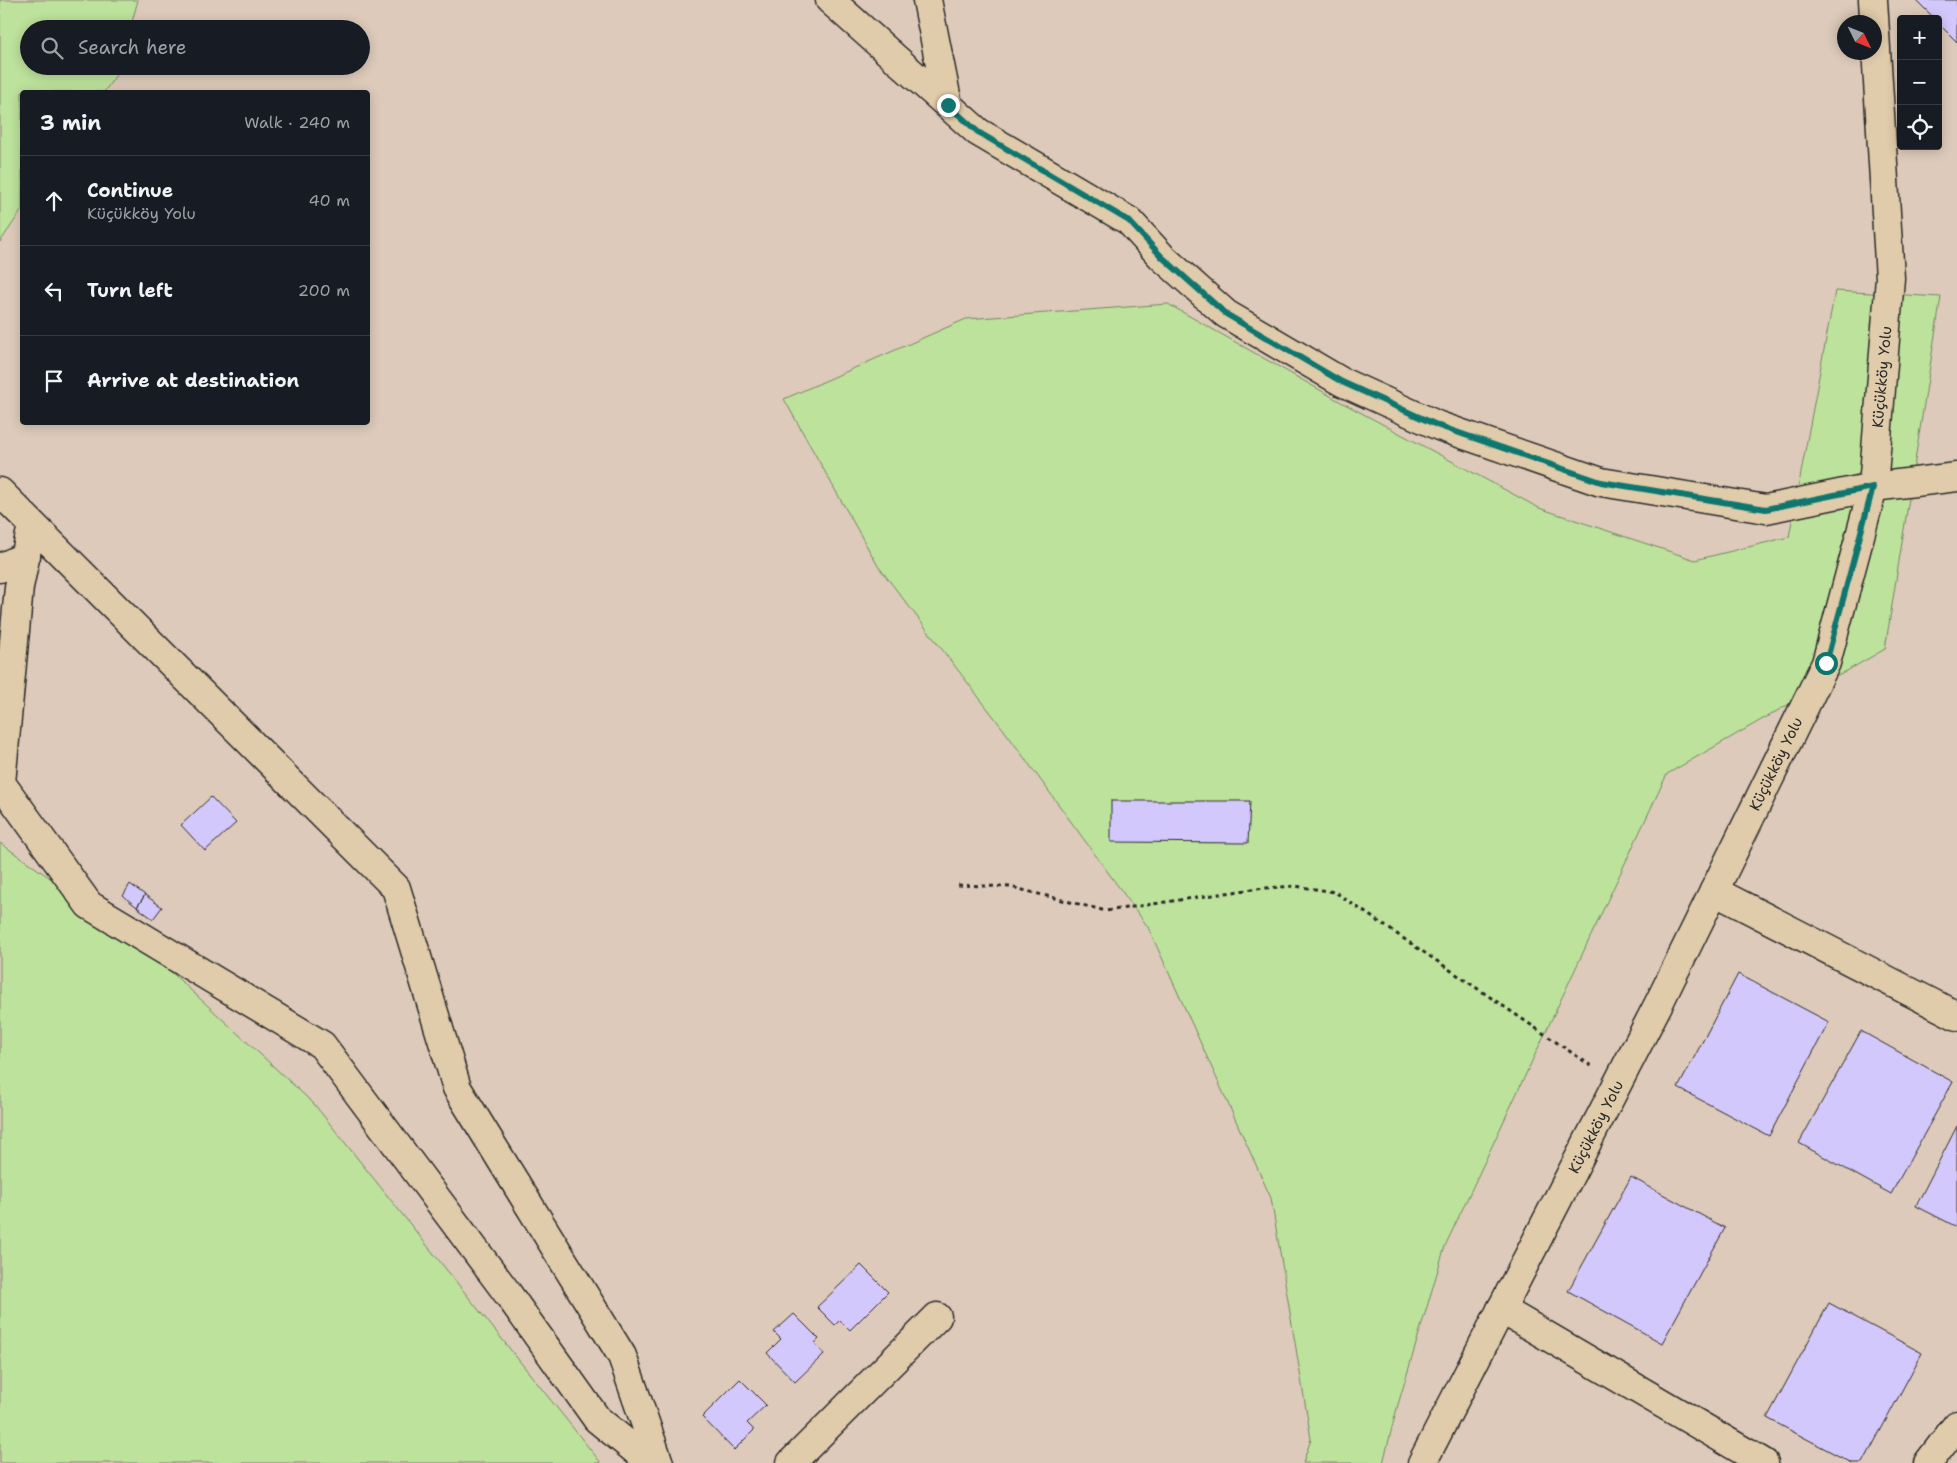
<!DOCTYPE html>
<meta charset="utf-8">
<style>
:root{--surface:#171b24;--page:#242831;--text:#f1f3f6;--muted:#9ea1a6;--line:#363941}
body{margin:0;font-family:"Shantell Sans",sans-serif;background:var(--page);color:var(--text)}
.controls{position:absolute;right:15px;top:15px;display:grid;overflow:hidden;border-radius:5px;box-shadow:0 2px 12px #0003}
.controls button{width:45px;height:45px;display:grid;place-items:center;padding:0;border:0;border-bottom:1px solid var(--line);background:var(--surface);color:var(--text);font:25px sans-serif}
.compass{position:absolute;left:1837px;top:15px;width:45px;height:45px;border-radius:50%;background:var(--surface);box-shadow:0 2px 12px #0003;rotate:133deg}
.stop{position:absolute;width:15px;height:15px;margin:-11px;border:4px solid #0f766e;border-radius:50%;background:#fff}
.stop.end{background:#0f766e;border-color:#fff;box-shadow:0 1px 5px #0008}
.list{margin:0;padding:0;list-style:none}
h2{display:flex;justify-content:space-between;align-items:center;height:65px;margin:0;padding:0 20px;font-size:21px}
h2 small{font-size:16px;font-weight:400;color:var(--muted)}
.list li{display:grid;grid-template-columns:32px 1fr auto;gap:15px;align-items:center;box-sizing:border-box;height:90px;padding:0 20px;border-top:1px solid var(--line)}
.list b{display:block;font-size:19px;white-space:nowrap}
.list p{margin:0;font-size:16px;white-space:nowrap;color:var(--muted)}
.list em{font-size:16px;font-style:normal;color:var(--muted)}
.icon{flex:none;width:28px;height:28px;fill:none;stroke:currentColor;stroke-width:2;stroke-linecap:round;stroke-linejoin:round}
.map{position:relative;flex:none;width:1957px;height:1463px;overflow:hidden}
.search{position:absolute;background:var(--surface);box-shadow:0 2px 12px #0003;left:20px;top:20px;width:350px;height:55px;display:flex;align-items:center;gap:12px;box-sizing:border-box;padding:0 18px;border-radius:28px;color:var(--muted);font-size:19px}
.panel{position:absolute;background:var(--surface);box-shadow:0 2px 12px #0003;left:20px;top:90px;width:350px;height:335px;border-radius:5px}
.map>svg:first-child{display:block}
.green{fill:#bde29c;stroke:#748664}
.building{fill:#d3c8fb;stroke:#2b2b2b}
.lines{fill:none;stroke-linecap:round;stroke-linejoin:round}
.street-casing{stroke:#2b2b2b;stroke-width:31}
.secondary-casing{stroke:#2b2b2b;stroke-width:31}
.path{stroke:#2b2b2b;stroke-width:3;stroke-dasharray:4 4;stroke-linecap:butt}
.street{stroke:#e0cbaa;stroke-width:28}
.secondary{stroke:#e0cbaa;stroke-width:28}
.route{stroke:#0f766e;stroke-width:6}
.labels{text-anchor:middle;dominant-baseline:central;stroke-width:4;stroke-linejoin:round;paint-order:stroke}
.street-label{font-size:15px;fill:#2b2b2b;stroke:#e0cbaa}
</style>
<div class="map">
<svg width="1957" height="1463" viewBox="0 0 1957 1463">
<rect width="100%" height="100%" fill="#ddcaba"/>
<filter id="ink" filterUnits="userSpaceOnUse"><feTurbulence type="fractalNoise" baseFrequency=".02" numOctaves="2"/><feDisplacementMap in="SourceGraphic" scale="10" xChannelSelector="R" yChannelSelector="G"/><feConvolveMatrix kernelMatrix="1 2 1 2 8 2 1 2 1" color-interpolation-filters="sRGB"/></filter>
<g filter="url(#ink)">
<path class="green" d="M 0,0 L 138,0 L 130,29 L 29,29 L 29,66 L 120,66 L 119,71 L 104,92 L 22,92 L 22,210 L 0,242 Z
M 1835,291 L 1941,297 L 1885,649 L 1667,774 L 1445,1246 L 1397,1408 L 1383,1463 L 1303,1463 L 1311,1439 L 1271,1198 L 1148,927 L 1004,730 L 878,566 L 784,399 L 966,319 L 1168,304 L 1341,402 L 1539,508 L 1695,560 L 1789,537 Z
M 0,843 L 129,933 L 314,1104 L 601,1463 L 0,1463 Z"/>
<path class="building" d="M 1919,0 L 1957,0 L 1957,42 L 1938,23 L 1938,19 L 1935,19 L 1917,1 Z
M 211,797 L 236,823 L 205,851 L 181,825 Z
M 1111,801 L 1250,801 L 1248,843 L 1111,842 Z
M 130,884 L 145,895 L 137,907 L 123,896 Z
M 145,895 L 162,907 L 153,919 L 137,907 Z
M 1738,974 L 1829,1022 L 1769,1136 L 1678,1088 Z
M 1861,1031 L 1953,1082 L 1891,1194 L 1799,1143 Z
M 1957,1126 L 1957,1227 L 1916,1206 Z
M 1631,1177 L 1725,1228 L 1662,1343 L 1568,1291 Z
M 861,1265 L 888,1292 L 850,1330 L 840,1320 L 835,1325 L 817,1307 Z
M 1829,1303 L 1922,1353 L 1863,1463 L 1852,1463 L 1767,1418 Z
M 794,1314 L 819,1339 L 815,1343 L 824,1354 L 795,1382 L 767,1353 L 781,1339 L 774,1332 Z
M 740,1379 L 766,1405 L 747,1423 L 754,1430 L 734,1450 L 702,1417 Z"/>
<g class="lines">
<defs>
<path id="street" d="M 830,0 L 978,132 L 1129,221 L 1162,257 L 1226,314 L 1342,382 L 1439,426 L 1601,482 L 1766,509 L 1873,487 L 1957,477
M 927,0 L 948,105
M 0,492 L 396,888 L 457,1088 L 622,1356 L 659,1463
M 32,525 L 19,587 L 1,783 L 89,905 L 322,1045 L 508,1294 L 597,1419 L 651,1463
M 0,568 L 26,556
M 1714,891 L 1957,1016
M 1501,1309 L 1764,1463
M 791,1463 L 937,1317
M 1928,1463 L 1957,1425"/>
<path id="secondary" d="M 1422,1463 L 1659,1003 L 1826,663 L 1873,487 L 1890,278 L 1873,0"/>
</defs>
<use href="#street" class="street-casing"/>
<use href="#secondary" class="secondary-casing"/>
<path class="path" d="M 958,885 L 1011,887 L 1106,911 L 1253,889 L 1295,886 L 1335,892 L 1593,1067"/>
<use href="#street" class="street"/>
<use href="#secondary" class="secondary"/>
</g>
</g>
<g class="lines" filter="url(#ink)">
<path class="route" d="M 948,105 L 978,132 L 1129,221 L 1162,257 L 1226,314 L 1342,382 L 1439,426 L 1601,482 L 1766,509 L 1873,487 L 1826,663"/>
</g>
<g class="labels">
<g class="street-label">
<text transform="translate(1882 377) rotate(-85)">Küçükköy Yolu</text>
<text transform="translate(1776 764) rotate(-64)">Küçükköy Yolu</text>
<text transform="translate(1596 1127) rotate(-63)">Küçükköy Yolu</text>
</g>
</g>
</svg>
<div class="controls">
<button>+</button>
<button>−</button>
<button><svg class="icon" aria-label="locate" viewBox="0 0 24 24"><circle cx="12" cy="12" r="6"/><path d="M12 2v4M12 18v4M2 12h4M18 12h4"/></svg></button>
</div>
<svg class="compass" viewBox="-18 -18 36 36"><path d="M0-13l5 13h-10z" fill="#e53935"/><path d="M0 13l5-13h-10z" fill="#9ea1a6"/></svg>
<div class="stop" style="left:1826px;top:663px"></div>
<div class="stop end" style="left:948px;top:105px"></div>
<div class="search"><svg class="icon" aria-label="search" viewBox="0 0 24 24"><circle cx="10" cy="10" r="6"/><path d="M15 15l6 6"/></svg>Search here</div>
<section class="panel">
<h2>3 min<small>Walk · 240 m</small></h2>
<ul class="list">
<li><svg class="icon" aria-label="ahead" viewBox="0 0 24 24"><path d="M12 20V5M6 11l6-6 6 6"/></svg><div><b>Continue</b><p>Küçükköy Yolu</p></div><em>40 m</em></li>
<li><svg class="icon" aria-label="left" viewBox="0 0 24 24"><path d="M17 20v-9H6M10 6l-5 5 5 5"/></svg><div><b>Turn left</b></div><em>200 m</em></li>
<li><svg class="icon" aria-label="arrive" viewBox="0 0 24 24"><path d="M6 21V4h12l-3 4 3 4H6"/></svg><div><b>Arrive at destination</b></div></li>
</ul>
</section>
</div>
